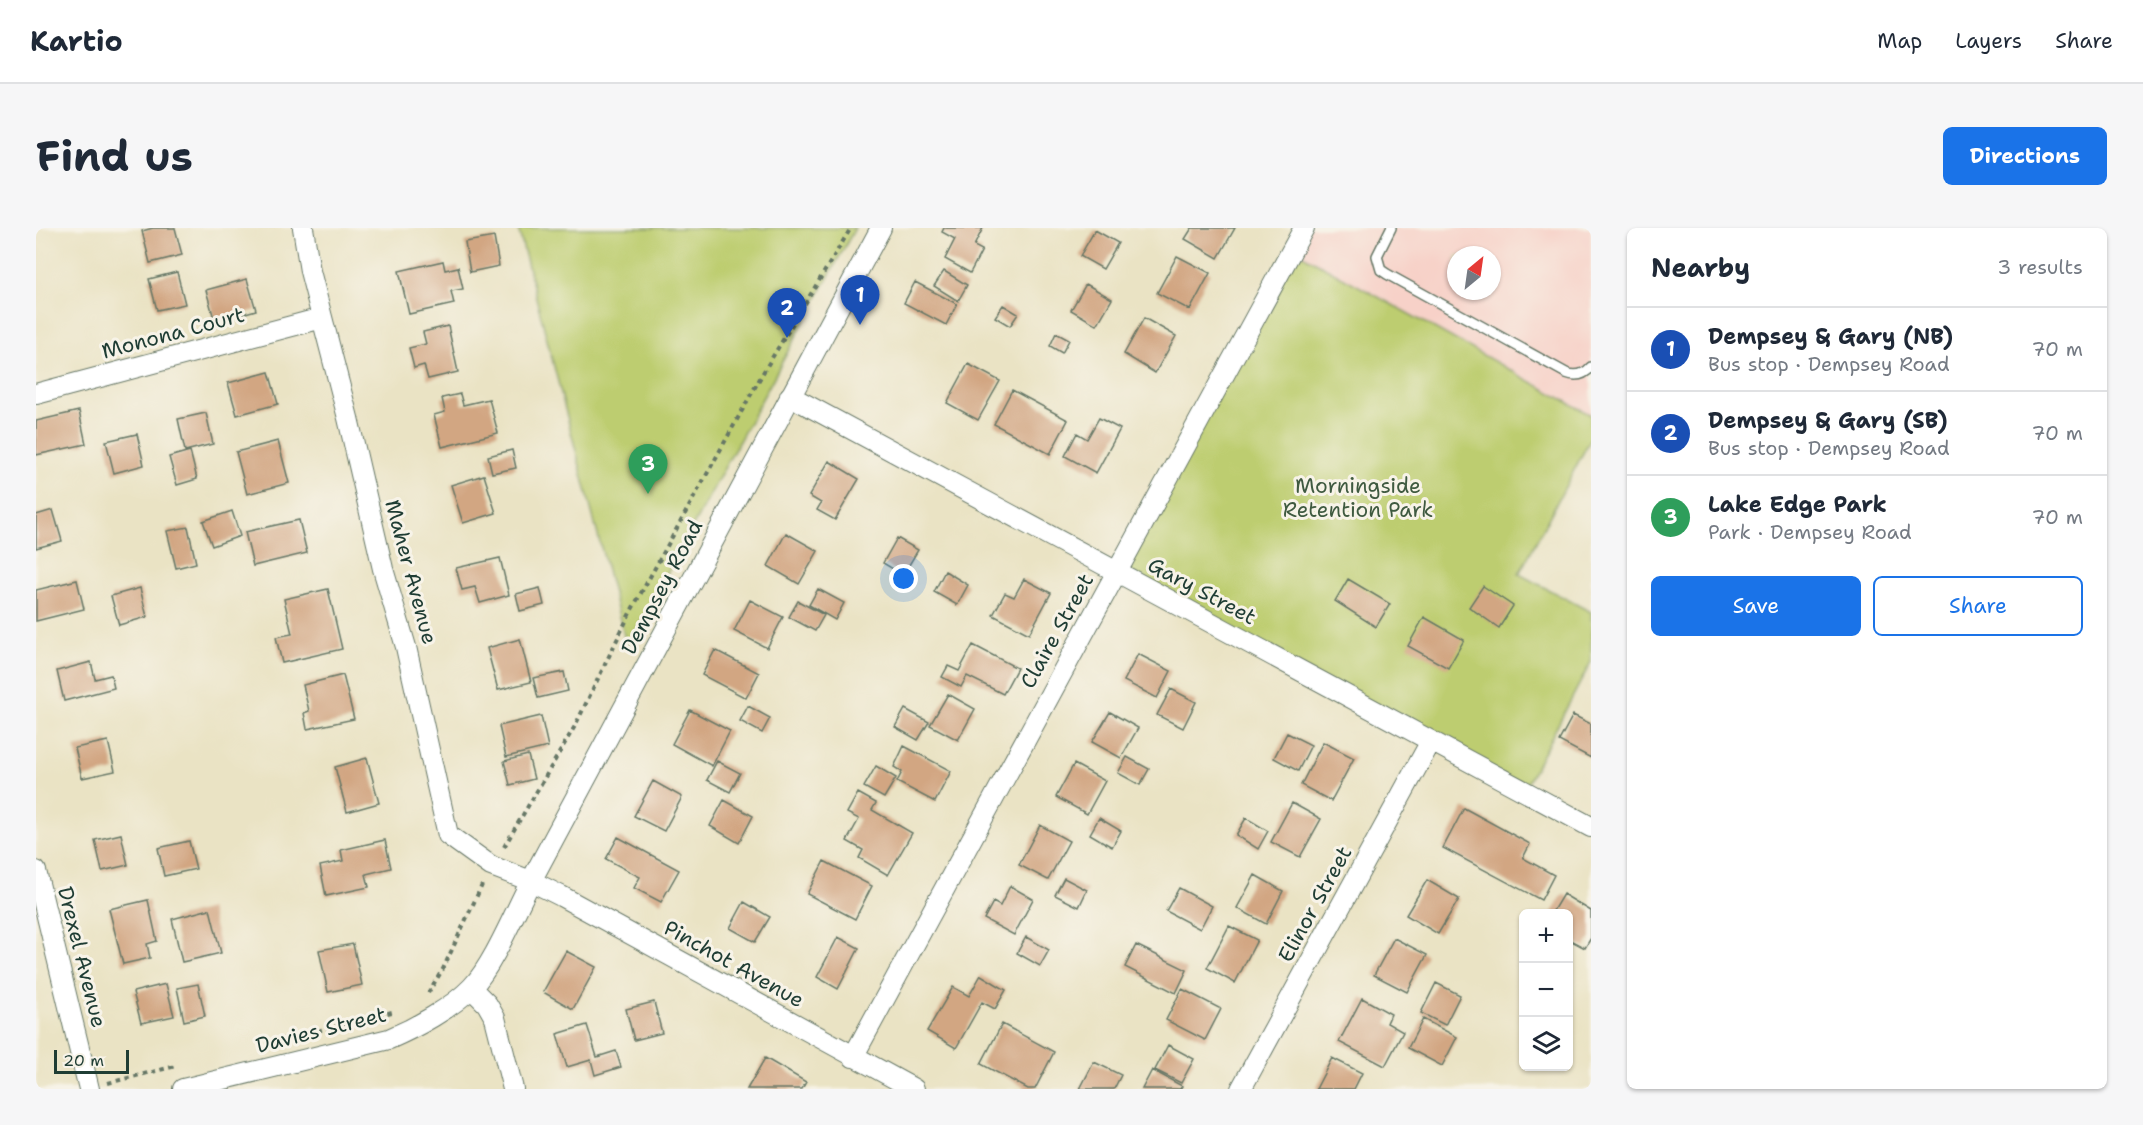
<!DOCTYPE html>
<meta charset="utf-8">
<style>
:root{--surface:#fff;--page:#f6f6f7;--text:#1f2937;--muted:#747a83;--line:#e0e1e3;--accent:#1a73e8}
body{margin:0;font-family:"Shantell Sans",sans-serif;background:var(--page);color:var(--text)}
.controls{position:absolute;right:18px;bottom:18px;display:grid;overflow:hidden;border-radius:9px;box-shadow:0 2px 4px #0004}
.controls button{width:54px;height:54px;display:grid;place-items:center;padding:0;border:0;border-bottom:2px solid var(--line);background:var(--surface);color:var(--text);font:30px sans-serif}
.compass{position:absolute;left:1411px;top:18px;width:54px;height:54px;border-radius:50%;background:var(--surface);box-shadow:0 2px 4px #0004;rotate:29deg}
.scale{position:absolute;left:18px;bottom:15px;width:75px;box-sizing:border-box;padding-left:6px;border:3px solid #1f3d34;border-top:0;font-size:16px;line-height:21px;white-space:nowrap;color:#1f3d34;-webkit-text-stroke:4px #f7f3e8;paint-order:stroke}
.you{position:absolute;left:868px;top:351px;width:21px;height:21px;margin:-15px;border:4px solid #fff;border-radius:50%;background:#1a73e8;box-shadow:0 0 0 9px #1a73e833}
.badge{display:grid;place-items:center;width:39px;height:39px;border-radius:50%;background:var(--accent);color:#fff;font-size:20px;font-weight:700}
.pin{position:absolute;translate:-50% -50px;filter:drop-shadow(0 2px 3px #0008)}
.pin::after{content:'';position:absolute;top:32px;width:21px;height:18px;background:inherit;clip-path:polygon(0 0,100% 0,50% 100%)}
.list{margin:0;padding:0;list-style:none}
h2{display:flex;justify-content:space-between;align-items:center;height:78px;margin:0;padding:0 24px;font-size:26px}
h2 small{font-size:20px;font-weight:400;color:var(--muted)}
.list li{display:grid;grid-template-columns:39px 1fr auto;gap:18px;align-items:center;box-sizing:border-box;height:84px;padding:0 24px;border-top:2px solid var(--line)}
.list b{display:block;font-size:22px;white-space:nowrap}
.list p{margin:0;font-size:20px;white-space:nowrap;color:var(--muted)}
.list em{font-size:20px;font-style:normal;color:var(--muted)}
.actions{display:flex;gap:12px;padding:18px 24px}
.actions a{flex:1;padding:14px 0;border:2px solid var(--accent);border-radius:9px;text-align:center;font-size:21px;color:var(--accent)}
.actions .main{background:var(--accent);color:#fff}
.icon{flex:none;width:33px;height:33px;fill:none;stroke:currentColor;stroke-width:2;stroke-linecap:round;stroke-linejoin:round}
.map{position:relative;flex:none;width:1555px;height:861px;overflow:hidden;border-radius:9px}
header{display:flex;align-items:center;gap:36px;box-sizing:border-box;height:84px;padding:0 30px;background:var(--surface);border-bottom:2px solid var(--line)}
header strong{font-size:28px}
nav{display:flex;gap:33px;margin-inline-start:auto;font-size:21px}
.intro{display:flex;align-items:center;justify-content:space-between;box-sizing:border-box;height:144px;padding:0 36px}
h1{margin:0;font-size:42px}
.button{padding:15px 27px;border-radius:9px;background:var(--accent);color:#fff;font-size:21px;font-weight:700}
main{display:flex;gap:36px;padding:0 36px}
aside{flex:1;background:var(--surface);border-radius:9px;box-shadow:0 2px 4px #0004}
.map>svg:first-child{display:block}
.built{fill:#f7d1c8;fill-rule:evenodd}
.green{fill:#bdcd6f;stroke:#6e8552;stroke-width:1.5}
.building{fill:#d2a682}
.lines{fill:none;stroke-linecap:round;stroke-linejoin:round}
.service-casing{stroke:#676;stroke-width:12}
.minor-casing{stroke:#676;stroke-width:22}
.path{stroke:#676;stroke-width:4;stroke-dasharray:4.5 4.5;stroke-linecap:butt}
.service{stroke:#fff;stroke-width:9}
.minor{stroke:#fff;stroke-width:20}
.labels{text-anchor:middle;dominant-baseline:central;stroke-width:6;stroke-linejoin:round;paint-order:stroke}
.street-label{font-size:21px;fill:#1f3d34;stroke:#f7f3e8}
.park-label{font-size:21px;fill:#3f5a40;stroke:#f7f3e8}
</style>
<header>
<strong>Kartio</strong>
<nav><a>Map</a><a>Layers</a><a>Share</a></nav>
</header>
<div class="intro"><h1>Find us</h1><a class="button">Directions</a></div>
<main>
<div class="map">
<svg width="1555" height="861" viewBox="0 0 1555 861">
<rect width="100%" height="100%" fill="#f7f3e8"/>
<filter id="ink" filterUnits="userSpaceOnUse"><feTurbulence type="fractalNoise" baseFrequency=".0167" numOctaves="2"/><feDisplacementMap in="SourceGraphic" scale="12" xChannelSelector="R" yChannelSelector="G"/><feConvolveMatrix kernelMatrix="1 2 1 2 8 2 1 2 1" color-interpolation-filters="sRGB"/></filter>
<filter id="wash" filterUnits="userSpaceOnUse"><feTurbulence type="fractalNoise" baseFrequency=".008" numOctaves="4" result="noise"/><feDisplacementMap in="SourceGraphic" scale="24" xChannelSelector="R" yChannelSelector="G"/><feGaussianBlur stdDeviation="1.35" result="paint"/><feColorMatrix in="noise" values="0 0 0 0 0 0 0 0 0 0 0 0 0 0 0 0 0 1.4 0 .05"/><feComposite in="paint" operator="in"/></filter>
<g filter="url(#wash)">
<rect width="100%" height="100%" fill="#eae3c4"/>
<path class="built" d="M 1268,0 L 1555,0 L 1555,187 L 1256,21 ZM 1420,27 L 1456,27 L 1456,63 L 1420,63 Z"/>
<path class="green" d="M 482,0 L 819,0 L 591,419 Z
M 1256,21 L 1555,187 L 1555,210 L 1483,346 L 1555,384 L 1555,434 L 1487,563 L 1081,344 Z"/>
<g id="blocks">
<path class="building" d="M 117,0 L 139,0 L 146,27 L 114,35 L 106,3 Z
M 908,0 L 947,0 L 938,18 L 946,22 L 934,45 L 909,31 L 919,11 L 906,4 Z
M 1156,0 L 1199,0 L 1182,30 L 1149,11 Z
M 1059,2 L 1082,15 L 1067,41 L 1044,28 Z
M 458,9 L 463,38 L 434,44 L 429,14 Z
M 1141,28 L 1174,45 L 1154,82 L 1121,65 Z
M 407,33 L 409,42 L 422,39 L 427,61 L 415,63 L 418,76 L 373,86 L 363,43 Z
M 908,43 L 931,57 L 922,73 L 898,58 Z
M 141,44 L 149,76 L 121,82 L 113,51 Z
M 211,51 L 220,82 L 179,94 L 170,62 Z
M 879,54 L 921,76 L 910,97 L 868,75 Z
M 1050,56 L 1076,71 L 1061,97 L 1035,82 Z
M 967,77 L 982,86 L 974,98 L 959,89 Z
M 1108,90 L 1140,108 L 1119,145 L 1088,126 Z
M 412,98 L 422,144 L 392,151 L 388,137 L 378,140 L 373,120 L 390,116 L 387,104 Z
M 1020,105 L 1033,112 L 1026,125 L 1014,118 Z
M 932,136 L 964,153 L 942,192 L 911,175 Z
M 233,144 L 242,176 L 201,187 L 192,155 Z
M 976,162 L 1032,192 L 1014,226 L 958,196 Z
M 424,166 L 427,177 L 453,171 L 462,205 L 406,219 L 398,187 L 409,184 L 406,170 Z
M 43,183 L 50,216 L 0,227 L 0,193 Z
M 170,185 L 177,216 L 149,223 L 142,191 Z
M 1063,190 L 1084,201 L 1060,245 L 1029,228 L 1041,205 L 1051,211 Z
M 101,206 L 108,237 L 78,245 L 70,213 Z
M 242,213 L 253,255 L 211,266 L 200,224 Z
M 476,222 L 480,240 L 456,245 L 452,228 Z
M 154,223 L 161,251 L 141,257 L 133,229 Z
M 793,233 L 823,251 L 799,292 L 781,282 L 785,275 L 773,268 Z
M 448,247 L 460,285 L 427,295 L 415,257 Z
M 17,282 L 26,313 L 0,320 L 0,287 Z
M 196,283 L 204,308 L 176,318 L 167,293 Z
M 263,292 L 271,325 L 217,338 L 209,304 Z
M 152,299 L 160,335 L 140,340 L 131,303 Z
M 750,305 L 782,323 L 763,356 L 732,338 Z
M 861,310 L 882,322 L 867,347 L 847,335 Z
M 464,330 L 473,367 L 444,375 L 439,359 L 426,362 L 420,340 Z
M 909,343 L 932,357 L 921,377 L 898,364 Z
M 988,351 L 1015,365 L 993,406 L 957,387 L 969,365 L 978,369 Z
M 1312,351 L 1354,376 L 1340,399 L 1299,373 Z
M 41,352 L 48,381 L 0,393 L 0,362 Z
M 1447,358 L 1477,378 L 1463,400 L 1433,379 Z
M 104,360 L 111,389 L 83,397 L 75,368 Z
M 504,360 L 508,377 L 484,383 L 480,366 Z
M 292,361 L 306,421 L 246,435 L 240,409 L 256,406 L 248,371 Z
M 782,361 L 808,375 L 799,392 L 773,377 Z
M 714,372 L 747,389 L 731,420 L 698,403 Z
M 762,373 L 788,387 L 779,403 L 753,389 Z
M 1388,389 L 1428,412 L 1412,440 L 1372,418 Z
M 484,411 L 495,454 L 462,462 L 451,420 Z
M 937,417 L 981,440 L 967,466 L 931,448 L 925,459 L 906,449 L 912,438 L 923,443 Z
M 679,422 L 723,445 L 710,470 L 666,447 Z
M 1102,426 L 1135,443 L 1121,470 L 1088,453 Z
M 55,434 L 59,451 L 75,447 L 78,460 L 28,473 L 21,443 Z
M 528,444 L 532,463 L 502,470 L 497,450 Z
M 307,447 L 318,491 L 271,501 L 268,485 L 273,483 L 267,457 Z
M 1135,461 L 1160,474 L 1147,500 L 1121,487 Z
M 912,466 L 939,481 L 922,512 L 894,497 Z
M 712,478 L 734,490 L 726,505 L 704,493 Z
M 869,481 L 893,494 L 882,512 L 859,499 Z
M 654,482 L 694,503 L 676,538 L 636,516 Z
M 1074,484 L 1102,500 L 1085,530 L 1056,514 Z
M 1537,487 L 1555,496 L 1555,530 L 1523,513 Z
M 505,488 L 512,519 L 470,529 L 463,498 Z
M 1251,505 L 1275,517 L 1262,543 L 1238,530 Z
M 72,513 L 79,543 L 46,550 L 39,520 Z
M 1287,514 L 1318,530 L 1295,573 L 1265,557 Z
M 868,518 L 915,543 L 899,574 L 861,554 L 866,544 L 858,539 Z
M 492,527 L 498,551 L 474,557 L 468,533 Z
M 1091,529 L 1113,541 L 1104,557 L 1082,545 Z
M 331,530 L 343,575 L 311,584 L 299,539 Z
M 681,533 L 704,545 L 694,564 L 671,552 Z
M 1038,536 L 1069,553 L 1051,586 L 1020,569 Z
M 840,538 L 860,550 L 848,570 L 828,559 Z
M 617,553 L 646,569 L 628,603 L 598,588 Z
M 822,565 L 840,575 L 836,582 L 876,605 L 852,647 L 823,630 L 827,622 L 811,613 L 823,591 L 811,585 Z
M 688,572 L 717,588 L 703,615 L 674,598 Z
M 1256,575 L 1285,591 L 1264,629 L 1235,614 Z
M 1428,580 L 1494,616 L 1487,630 L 1518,647 L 1505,672 L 1407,620 Z
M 1063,590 L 1085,603 L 1076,619 L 1054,606 Z
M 1210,590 L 1232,603 L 1222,621 L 1200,607 Z
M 1004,597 L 1033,613 L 1012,652 L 983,637 Z
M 85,606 L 92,637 L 66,643 L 59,612 Z
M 582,609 L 643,642 L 625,674 L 598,660 L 604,649 L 570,631 Z
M 349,612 L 355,640 L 330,646 L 333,659 L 290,668 L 284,638 L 307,633 L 305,622 Z
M 153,613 L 160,641 L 128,648 L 122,620 Z
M 788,633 L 836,658 L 819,691 L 771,666 Z
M 1219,647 L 1247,663 L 1230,696 L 1201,680 Z
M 1028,650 L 1051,662 L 1043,679 L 1019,667 Z
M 1391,652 L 1423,671 L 1402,706 L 1370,687 Z
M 974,658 L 997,671 L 978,707 L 948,691 L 957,674 L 964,678 Z
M 1143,660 L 1176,678 L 1164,701 L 1130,683 Z
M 1527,666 L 1555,683 L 1555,710 L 1549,720 L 1532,711 L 1532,686 L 1515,686 Z
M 112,672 L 121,713 L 111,716 L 114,730 L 87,736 L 73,681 Z
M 708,674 L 734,689 L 719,714 L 694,700 Z
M 174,681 L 185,725 L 146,734 L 136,691 Z
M 1193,698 L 1221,712 L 1199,755 L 1171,740 Z
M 802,709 L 823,720 L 802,761 L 781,749 Z
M 990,709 L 1013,722 L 1004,738 L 981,725 Z
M 1358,710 L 1391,727 L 1371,764 L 1338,747 Z
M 317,716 L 326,757 L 292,764 L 283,722 Z
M 1100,717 L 1151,742 L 1140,765 L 1089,739 Z
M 530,723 L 560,739 L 537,781 L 507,764 Z
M 945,747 L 970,762 L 959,781 L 946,774 L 920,820 L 891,803 L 917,759 L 933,768 Z
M 1400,755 L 1424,767 L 1409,797 L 1385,785 Z
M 130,756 L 138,788 L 105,795 L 97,764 Z
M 162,756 L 169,788 L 148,793 L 141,760 Z
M 1146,761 L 1185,781 L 1169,812 L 1130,792 Z
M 1326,770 L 1355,786 L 1351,795 L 1367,804 L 1349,838 L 1303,814 Z
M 618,774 L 626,805 L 598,812 L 590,781 Z
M 1387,791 L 1421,809 L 1406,838 L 1372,820 Z
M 966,796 L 1018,824 L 999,861 L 992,861 L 945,836 Z
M 551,797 L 561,829 L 580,823 L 585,839 L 559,847 L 555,832 L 531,839 L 521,806 Z
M 1132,817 L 1158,831 L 1145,855 L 1119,842 Z
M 729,830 L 770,854 L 766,861 L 711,861 Z
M 1296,830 L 1326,845 L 1318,861 L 1280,861 Z
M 1058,834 L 1085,847 L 1078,861 L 1044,861 Z
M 1116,842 L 1146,858 L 1144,861 L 1106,861 Z"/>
</g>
</g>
<g filter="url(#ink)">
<use href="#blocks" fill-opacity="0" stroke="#676" stroke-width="1.5"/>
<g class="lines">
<defs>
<path id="service" d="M 1355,0 L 1341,28 L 1345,42 L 1351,46 L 1530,145 C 1540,149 1548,147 1555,139"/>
<path id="minor" d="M 267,0 L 274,43 L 312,190 L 347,341 L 370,419 L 412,607 L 455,638 L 495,653 L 525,668 L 878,861
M 0,166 L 286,90
M 754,168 L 1555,599
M 0,643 L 53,861
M 435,760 L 451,776 L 459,790 L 477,861
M 817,829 L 1268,0
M 147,861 L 353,811 C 379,800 416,780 436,759 C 458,736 479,683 495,653 L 845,0
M 1205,861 L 1395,513"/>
</defs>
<use href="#service" class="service-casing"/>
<use href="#minor" class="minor-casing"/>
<path class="path" d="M 468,619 L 539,498 L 594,385 L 728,143 L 815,0
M 392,765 L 407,741 L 446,657
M 238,814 L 356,784
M 72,855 L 140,838"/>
<use href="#service" class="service"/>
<use href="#minor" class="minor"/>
</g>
</g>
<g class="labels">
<g class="street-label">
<text transform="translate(137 105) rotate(-15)">Monona Court</text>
<text transform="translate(375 344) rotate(75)">Maher Avenue</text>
<text transform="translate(626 359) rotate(-62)">Dempsey Road</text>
<text transform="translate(1166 363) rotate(28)">Gary Street</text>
<text transform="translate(1021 403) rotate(-61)">Claire Street</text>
<text transform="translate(1279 676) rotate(-61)">Elinor Street</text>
<text transform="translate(46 729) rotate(76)">Drexel Avenue</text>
<text transform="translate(698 736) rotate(29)">Pinchot Avenue</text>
<text transform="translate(285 802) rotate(-14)">Davies Street</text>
</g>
<g class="park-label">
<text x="1322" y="258">Morningside<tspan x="1322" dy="24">Retention Park</tspan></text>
</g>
</g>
</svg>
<div class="controls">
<button>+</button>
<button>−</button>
<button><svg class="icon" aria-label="layers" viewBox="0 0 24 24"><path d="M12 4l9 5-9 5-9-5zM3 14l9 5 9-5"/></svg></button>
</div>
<svg class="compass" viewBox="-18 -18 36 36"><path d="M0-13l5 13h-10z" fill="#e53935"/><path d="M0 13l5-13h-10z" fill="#747a83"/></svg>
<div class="scale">20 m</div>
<div class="you"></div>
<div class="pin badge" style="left:824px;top:97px;background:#1a4fb4">1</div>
<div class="pin badge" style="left:751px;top:110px;background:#1a4fb4">2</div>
<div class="pin badge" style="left:612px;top:266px;background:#2e9e5b">3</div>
</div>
<aside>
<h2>Nearby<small>3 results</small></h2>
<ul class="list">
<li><span class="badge" style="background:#1a4fb4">1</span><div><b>Dempsey &amp; Gary (NB)</b><p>Bus stop · Dempsey Road</p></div><em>70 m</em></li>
<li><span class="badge" style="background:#1a4fb4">2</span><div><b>Dempsey &amp; Gary (SB)</b><p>Bus stop · Dempsey Road</p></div><em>70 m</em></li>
<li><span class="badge" style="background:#2e9e5b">3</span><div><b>Lake Edge Park</b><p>Park · Dempsey Road</p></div><em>70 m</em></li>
</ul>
<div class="actions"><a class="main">Save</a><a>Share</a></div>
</aside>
</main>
